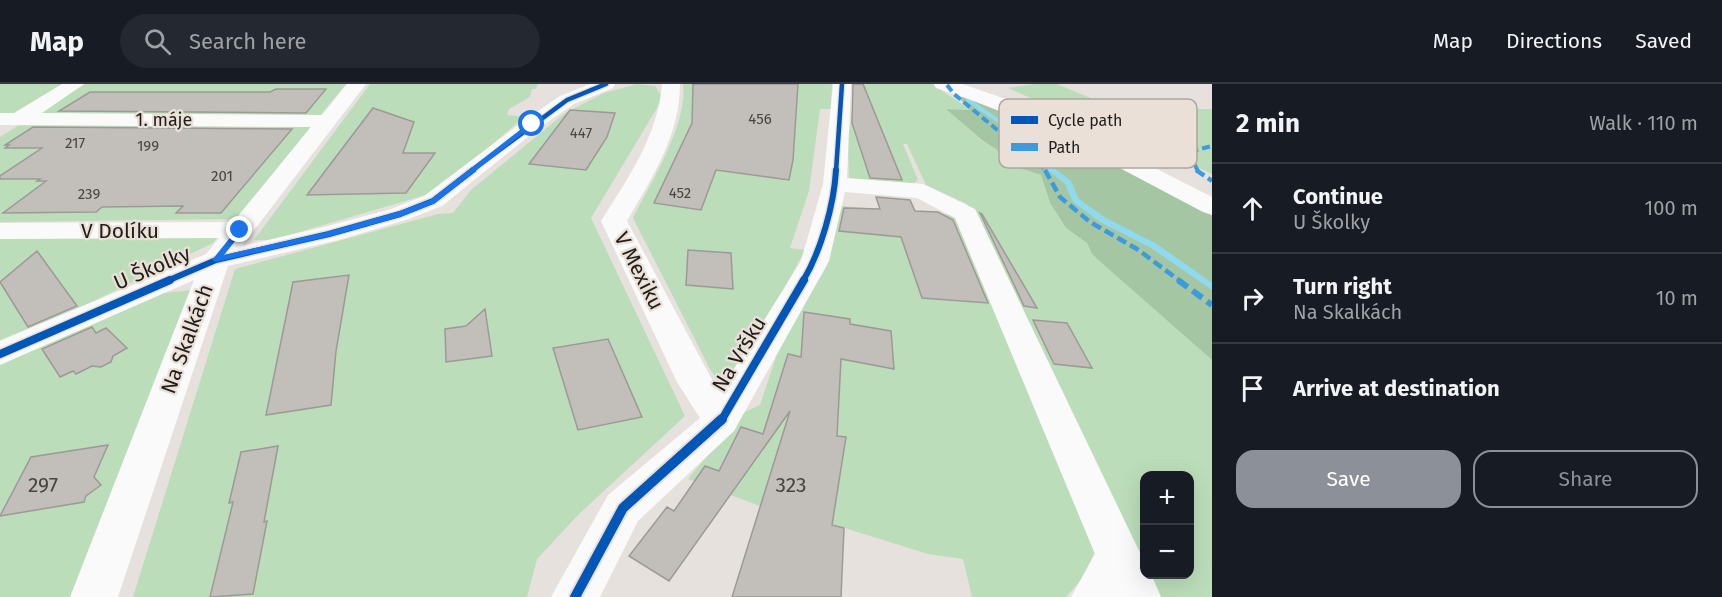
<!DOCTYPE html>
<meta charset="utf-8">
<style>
:root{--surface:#171b24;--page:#242831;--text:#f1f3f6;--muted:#9ea1a6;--line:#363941;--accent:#8c9099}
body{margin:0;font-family:"Fira Sans",sans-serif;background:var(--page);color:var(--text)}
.controls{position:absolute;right:18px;bottom:18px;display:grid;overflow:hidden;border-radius:12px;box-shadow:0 6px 24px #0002}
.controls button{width:54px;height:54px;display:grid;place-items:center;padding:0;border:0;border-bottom:2px solid var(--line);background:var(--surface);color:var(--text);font:30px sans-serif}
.stop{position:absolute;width:18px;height:18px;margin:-14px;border:4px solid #1a73e8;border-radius:50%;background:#fff}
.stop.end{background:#1a73e8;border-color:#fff;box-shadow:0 2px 6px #0008}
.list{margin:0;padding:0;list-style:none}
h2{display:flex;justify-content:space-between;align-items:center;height:78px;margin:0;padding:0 24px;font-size:26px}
h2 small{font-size:20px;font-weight:400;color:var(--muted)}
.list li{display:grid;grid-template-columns:39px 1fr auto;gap:18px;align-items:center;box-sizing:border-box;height:90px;padding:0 24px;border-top:2px solid var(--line)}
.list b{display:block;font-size:22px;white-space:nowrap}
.list p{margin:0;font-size:20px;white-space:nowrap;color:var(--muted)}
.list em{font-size:20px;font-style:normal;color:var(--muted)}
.actions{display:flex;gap:12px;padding:18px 24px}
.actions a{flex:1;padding:14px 0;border:2px solid var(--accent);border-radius:18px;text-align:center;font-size:21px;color:var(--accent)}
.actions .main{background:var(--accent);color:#fff}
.icon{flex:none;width:33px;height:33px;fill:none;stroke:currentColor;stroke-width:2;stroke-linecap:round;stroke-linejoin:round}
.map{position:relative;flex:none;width:1212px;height:513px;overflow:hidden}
header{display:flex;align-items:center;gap:36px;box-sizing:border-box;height:84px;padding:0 30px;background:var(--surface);border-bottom:2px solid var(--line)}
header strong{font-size:28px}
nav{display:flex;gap:33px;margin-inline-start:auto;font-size:21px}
.search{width:420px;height:54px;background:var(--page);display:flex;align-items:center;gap:15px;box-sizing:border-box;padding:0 21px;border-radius:33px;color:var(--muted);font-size:22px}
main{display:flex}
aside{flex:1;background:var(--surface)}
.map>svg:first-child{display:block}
.green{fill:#bcddba;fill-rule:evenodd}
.forest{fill:#a4c6a3}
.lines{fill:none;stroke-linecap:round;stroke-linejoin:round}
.stream{fill:#8fdaee;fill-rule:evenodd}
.building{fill:#c2beba;stroke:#9d9a96;stroke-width:1.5}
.minor{fill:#fbfafa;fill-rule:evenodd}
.quiet-far2{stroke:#3c9bdf;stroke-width:4;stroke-dasharray:8 4;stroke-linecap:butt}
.quiet-far1{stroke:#3c9bdf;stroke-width:4.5;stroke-dasharray:10 4.5;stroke-linecap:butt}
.quiet{stroke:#3c9bdf;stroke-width:6;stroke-dasharray:12 6;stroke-linecap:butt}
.cycleway-far3-casing{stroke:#eae0d8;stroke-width:7}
.cycleway-far2-casing{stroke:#eae0d8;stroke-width:9}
.cycleway-far1-casing{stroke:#eae0d8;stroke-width:11}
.cycleway-casing{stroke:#eae0d8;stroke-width:14}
.cycleway-far3{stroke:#0057b8;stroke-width:4.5}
.cycleway-far2{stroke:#0057b8;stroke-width:6}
.cycleway-far1{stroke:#0057b8;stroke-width:8}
.cycleway{stroke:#0057b8;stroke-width:10}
.route{fill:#1a73e8}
.labels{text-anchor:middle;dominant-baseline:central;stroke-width:4.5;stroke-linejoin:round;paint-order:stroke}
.far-number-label{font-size:15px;fill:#484542}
.far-street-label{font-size:18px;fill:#201d1a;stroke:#eae0d8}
.street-label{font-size:21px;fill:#201d1a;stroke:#eae0d8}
.near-number-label{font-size:21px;fill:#484542}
.key{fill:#eae0d8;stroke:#ada69f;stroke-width:1.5}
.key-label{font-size:16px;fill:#201d1a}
</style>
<header>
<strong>Map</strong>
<div class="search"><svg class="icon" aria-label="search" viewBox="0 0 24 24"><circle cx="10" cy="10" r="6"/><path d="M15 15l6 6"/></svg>Search here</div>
<nav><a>Map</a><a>Directions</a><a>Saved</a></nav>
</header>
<main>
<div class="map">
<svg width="1212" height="513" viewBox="0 0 1212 513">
<rect width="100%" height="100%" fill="#e6e1dc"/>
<path class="green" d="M 0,0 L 66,0 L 14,30 L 0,30 Z
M 85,0 L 346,0 L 319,33 L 34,31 Z
M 370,0 L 538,0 L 536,5 L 532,5 L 530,13 L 509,25 L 507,31 L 524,33 L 436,108 L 272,156 L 254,156 Z
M 637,0 L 655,2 L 663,14 L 591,134 L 685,332 L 578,431 L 537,475 L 527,513 L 133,513 L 235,185 L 438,130 L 453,129 L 471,106 L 565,29 L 604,9 Z
M 683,0 L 832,0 L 831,25 L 820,25 L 809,107 L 790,164 L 805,166 L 728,308 L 711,287 L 633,134 C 651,98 688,40 683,0 Z
M 856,0 L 932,0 L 971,26 L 947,25 L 982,57 L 996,65 L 1007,80 L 1041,91 L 1050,119 L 1066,144 L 1087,159 L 1092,170 L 1105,182 L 1212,276 L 1212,513 L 1152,513 L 967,120 L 926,101 L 907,60 L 903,60 L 918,96 L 914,99 L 860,98 L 849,95 L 848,55 ZM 1144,392 L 1190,392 L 1190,490 L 1144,490 Z
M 1034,0 L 1057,0 L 1148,38 L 1169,25 L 1212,25 L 1212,90 L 1164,68 L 1148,71 L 1096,48 L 1101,46 L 1008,4 Z
M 19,41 L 312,41 L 237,135 L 0,138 L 0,53 Z
M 842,122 L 953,131 L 958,134 L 1099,459 L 1081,496 L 1066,513 L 972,513 L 963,475 L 928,470 L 835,441 L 760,422 L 688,395 L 743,329 L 760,321 L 780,261 L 825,185 Z
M 0,154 L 217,154 L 213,159 L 92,218 L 0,256 Z
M 193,206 L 75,513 L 0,513 L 0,281 L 154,210 Z"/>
<path class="forest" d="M 970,12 L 1025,35 L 1212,130 L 1212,276 L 1105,182 L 1092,170 L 1087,159 L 1066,144 L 1050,119 L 1041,91 L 1007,80 L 996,65 L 983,57 L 946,25 L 970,26 L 958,13 Z"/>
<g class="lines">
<path class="stream" d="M 966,15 L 970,15 L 1002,37 L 1022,60 L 1071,97 L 1079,115 L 1106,134 L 1157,160 L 1212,199 L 1212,206 L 1151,164 L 1100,138 L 1073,118 L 1065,100 L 1018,62 L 998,39 L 966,17 Z"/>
</g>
<path class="building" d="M 693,0 L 798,0 L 793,76 L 789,96 L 716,86 L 701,126 L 654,119 L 692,39 Z
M 853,0 L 863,0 L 902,96 L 870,94 L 852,39 Z
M 276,5 L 326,5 L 306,29 L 59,27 L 90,8 L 270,8 Z
M 373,24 L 414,38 L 403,69 L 435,69 L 406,109 L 307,111 Z
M 570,26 L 615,29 L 607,53 L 586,86 L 529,80 Z
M 33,43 L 292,45 L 221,129 L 176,129 L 183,122 L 102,123 L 96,128 L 3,129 L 46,97 L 37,97 L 40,95 L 0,95 L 0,92 L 42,64 L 5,64 L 9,61 L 5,61 Z
M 876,113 L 910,116 L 915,127 L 938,128 L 953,136 L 988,219 L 922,214 L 901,153 L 839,147 L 844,124 L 880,125 Z
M 980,129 L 982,130 L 1037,224 L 1024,222 Z
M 688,166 L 731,169 L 733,205 L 686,201 Z
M 37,167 L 77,222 L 28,243 L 0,198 Z
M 349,191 L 336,267 L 331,321 L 266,331 L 293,198 Z
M 485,225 L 492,272 L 446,278 L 445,245 L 466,242 Z
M 804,228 L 850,235 L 850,240 L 891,247 L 894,285 L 841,275 L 837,352 L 846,353 L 832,441 L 844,444 L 841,513 L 732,513 L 790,327 L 669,497 L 629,472 L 667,423 L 674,427 L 705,382 L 719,387 L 741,343 L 763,350 L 788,270 L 801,273 Z
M 1033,236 L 1067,239 L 1092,284 L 1054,280 Z
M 92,243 L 96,249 L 106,244 L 127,264 L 113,272 L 111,278 L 101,283 L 92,282 L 76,290 L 73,287 L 60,293 L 42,265 Z
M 608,255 L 642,333 L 578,346 L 553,264 Z
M 108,361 L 94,393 L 101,401 L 86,412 L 84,418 L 0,432 L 31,373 Z
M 278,362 L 264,438 L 267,437 L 253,510 L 210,513 L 233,418 L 229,419 L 241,368 Z"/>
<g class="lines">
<path class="minor" d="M 62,0 L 84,0 L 42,29 L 322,31 L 347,0 L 366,0 L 242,162 L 324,143 L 391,125 L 424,112 L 525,36 L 560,12 L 590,0 L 615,0 L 613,4 L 574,20 L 539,44 L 442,122 L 409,135 L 339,156 L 228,182 L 118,513 L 70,513 L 194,196 L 0,281 L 0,257 L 206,170 L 219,154 L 0,155 L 0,139 L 233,138 L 311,43 L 0,41 L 0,29 L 14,29 Z
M 662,0 L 680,0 C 680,51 652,94 627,137 L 710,292 L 720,307 L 801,177 L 823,100 L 833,0 L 851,0 L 847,94 L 923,100 L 975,125 L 1144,477 L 1144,490 L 1151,490 L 1161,513 L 1071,513 L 1095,470 L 955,134 L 917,114 L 845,108 L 829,177 L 734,347 L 638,437 L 600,513 L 551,513 L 608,411 L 700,334 L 677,298 L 601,137 C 628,94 658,52 662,0 Z
M 934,0 L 962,0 L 1020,20 L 1088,50 L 1212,113 L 1212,131 L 1203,128 C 1116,82 1031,34 936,4 Z"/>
<path class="quiet-far2" d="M 947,1 L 954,10 L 1047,87
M 1198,87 L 1188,68 L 1212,62"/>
<path class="quiet-far1" d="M 1045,86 L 1060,113 L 1090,138 L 1137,165 L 1180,197
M 1196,86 L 1212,97"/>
<path class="quiet" d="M 1178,196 L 1212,221"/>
<defs>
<path id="cycleway-far3" d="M 471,87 L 567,16 L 606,0
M 836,87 L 842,0"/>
<path id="cycleway-far2" d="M 167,197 L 216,176 L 329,150 L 400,130 L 433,117 L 473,86
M 803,197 C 821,167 834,121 836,86"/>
<path id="cycleway-far1" d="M 0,270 L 170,196
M 721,337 L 804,196"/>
<path id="cycleway" d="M 575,513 L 623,424 L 722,335"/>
</defs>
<use href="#cycleway-far3" class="cycleway-far3-casing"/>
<use href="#cycleway-far2" class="cycleway-far2-casing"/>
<use href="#cycleway-far1" class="cycleway-far1-casing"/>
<use href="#cycleway" class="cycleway-casing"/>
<use href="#cycleway-far3" class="cycleway-far3"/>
<use href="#cycleway-far2" class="cycleway-far2"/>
<use href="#cycleway-far1" class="cycleway-far1"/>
<use href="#cycleway" class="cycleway"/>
</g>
<path class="route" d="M 529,39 L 535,40 L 435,119 L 403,132 L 331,152 L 216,178 L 212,176 L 237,145 L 244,146 L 224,171 L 327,148 L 397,128 L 430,116 Z"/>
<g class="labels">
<g class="far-number-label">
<text x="760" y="35">456</text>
<text x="581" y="49">447</text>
<text x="75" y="59">217</text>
<text x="148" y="62">199</text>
<text x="222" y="92">201</text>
<text x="680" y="109">452</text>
<text x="89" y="110">239</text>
</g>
<g class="far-street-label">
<text x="164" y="36">1. máje</text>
</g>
<g class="street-label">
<text x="120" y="147">V Dolíku</text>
<text transform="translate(152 184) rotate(-23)">U Školky</text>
<text transform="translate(639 187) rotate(63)">V Mexiku</text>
<text transform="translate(187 255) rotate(-70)">Na Skalkách</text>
<text transform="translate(739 270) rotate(-59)">Na Vršku</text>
</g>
<g class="near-number-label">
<text x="43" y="401">297</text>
<text x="791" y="401">323</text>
</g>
</g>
<rect x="999" y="15" width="198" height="69" rx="9" class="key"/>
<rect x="1011" y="32" width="27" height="8" fill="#0057b8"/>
<rect x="1011" y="59" width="27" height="8" fill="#3c9bdf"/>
<g class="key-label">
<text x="1048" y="42">Cycle path</text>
<text x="1048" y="69">Path</text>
</g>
</svg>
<div class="controls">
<button>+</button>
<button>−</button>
</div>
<div class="stop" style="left:532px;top:40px"></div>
<div class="stop end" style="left:240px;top:146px"></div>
</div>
<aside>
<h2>2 min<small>Walk · 110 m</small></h2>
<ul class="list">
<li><svg class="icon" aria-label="ahead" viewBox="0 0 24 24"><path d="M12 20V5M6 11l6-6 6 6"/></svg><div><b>Continue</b><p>U Školky</p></div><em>100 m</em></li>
<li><svg class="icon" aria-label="right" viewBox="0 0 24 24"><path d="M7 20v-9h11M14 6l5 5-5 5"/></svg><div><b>Turn right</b><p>Na Skalkách</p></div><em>10 m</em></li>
<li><svg class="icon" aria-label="arrive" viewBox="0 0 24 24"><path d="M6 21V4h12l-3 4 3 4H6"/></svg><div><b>Arrive at destination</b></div></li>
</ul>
<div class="actions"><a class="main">Save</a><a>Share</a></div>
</aside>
</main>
